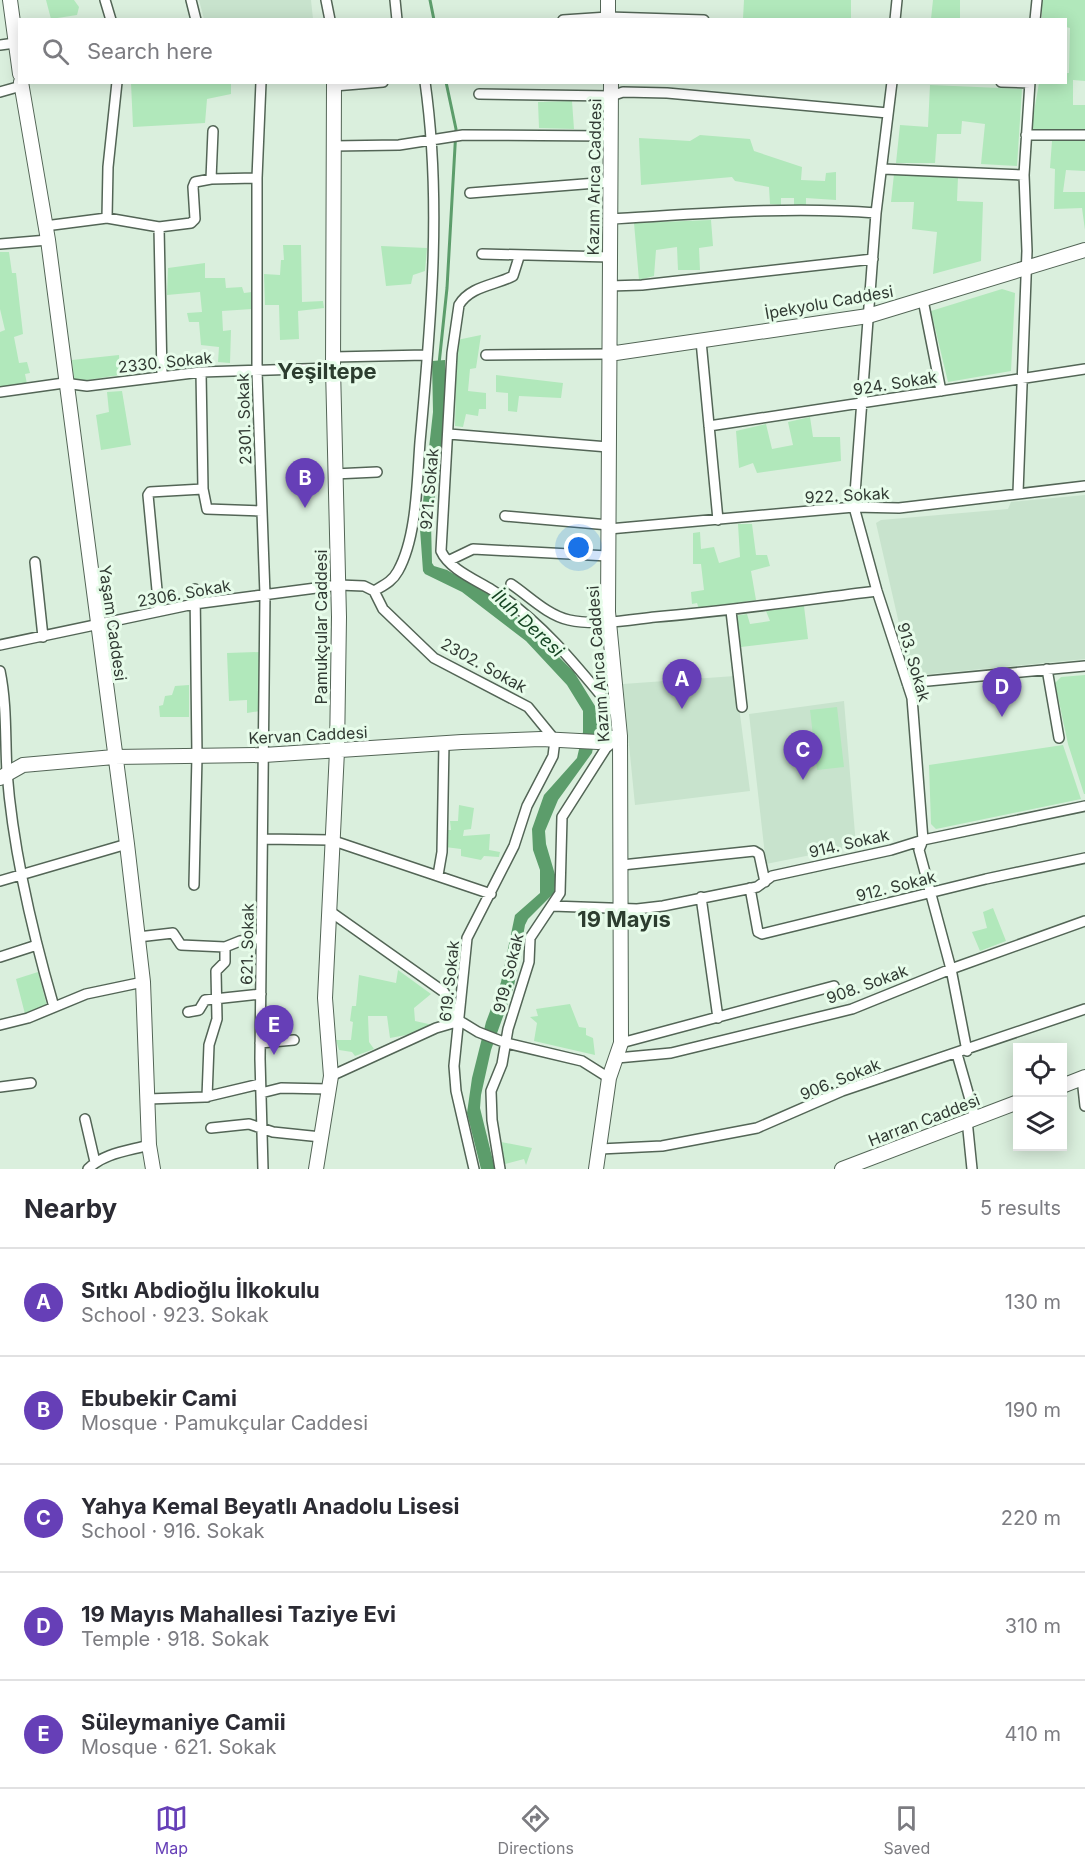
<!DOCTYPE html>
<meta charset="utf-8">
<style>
:root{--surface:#fff;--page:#f2f2f3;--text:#2b2b33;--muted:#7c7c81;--line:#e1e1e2;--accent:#663fb7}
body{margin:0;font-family:Inter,sans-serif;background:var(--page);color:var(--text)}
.controls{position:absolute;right:18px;bottom:18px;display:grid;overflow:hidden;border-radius:0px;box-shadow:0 3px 15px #0003}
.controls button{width:54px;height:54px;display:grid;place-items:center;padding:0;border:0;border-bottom:2px solid var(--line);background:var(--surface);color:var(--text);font:30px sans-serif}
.you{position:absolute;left:579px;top:548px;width:21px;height:21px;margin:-15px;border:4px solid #fff;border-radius:50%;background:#1a73e8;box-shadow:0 0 0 9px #1a73e833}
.badge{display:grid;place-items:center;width:39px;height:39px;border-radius:50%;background:var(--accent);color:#fff;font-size:20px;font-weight:700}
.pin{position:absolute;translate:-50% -50px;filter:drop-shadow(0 2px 3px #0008)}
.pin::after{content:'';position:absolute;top:32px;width:21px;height:18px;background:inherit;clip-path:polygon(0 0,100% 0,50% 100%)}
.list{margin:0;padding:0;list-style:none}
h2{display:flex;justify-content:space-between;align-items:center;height:78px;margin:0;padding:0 24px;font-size:26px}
h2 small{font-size:20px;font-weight:400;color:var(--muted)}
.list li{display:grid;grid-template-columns:39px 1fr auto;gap:18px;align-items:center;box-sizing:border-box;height:108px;padding:0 24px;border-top:2px solid var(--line)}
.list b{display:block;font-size:22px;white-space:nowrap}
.list p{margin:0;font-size:20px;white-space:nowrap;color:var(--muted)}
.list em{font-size:20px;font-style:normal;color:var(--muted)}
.icon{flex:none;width:33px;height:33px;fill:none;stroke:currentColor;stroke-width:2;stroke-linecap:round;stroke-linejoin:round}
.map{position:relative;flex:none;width:1085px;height:1169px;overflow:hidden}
.search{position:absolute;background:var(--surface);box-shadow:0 3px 15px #0003;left:18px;right:18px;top:18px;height:66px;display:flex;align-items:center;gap:15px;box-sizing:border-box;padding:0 21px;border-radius:0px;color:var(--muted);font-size:22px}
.sheet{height:618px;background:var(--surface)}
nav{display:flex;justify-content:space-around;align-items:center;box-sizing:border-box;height:84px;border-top:2px solid var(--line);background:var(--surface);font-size:16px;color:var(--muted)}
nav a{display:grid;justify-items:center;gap:3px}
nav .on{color:var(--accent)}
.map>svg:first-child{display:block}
.built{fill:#c8e3cd}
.green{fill:#b1e8bb}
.water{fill:#5c9d6b}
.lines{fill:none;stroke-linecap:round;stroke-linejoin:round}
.stream{stroke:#5c9d6b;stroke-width:3}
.street-casing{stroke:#536556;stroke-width:12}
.secondary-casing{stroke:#536556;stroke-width:16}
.street{stroke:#fff;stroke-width:9}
.secondary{stroke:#fff;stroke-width:14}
.labels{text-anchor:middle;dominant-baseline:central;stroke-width:6;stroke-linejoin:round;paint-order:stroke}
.street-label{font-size:16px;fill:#313a33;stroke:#e7fcea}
.water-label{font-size:18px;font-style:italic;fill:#164523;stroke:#e7fcea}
.district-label{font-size:22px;font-weight:bold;fill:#2c3d2f;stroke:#e7fcea}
</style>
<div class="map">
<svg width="1085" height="1169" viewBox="0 0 1085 1169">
<rect width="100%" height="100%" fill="#daefdd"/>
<path class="built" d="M 199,0 L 311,0 L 313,19 L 204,19 Z
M 1085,495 L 1085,659 L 920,675 L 908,663 L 876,523 L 881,520 L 1008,509 L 1011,502 Z
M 735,676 L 750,791 L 635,805 L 623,684 Z
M 844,701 L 856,846 L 766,864 L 749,714 Z"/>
<path class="green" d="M 46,0 L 74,0 L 79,7 L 77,15 L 51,19 Z
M 744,0 L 851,0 L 851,19 L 743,19 Z
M 933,0 L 960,0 L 960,19 L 931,19 Z
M 1042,0 L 1085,0 L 1085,81 L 1073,80 L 1073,105 L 1085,105 L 1085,131 L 1031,129 L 1039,83 L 1066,82 L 1066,73 L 1069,73 L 1070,28 L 1066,27 L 1066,20 L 1042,19 Z
M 131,83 L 231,83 L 231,94 L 207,99 L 205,123 L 133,127 Z
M 930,85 L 1022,89 L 1017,166 L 981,164 L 985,124 L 962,121 L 961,134 L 937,134 L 935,163 L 896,163 L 900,125 L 928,127 Z
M 572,101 L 574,129 L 539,128 L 538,102 Z
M 700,135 L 750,139 L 754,151 L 802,167 L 801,180 L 825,181 L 826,173 L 836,172 L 836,200 L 806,198 L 806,206 L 794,206 L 794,198 L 781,198 L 781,205 L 770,204 L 769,187 L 735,181 L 732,177 L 641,185 L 639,138 L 690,141 Z
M 1052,141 L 1085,141 L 1085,171 L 1066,170 L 1063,192 L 1085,192 L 1085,230 L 1082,208 L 1054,209 L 1055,169 L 1050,168 Z
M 894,174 L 958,177 L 957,201 L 983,202 L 981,261 L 933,274 L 937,232 L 912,229 L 914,202 L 891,202 Z
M 711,220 L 713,246 L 699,248 L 700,270 L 678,270 L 677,247 L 656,250 L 654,276 L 639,280 L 634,223 Z
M 283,245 L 301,245 L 302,302 L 323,301 L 324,308 L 298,311 L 299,339 L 280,340 L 279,305 L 265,305 L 264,274 L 280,275 L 281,260 L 284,260 Z
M 381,246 L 427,248 L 425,271 L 413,275 L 411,284 L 386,286 Z
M 0,252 L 9,252 L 12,273 L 16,273 L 23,334 L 14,337 L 19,363 L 27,362 L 30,373 L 25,374 L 27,384 L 0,389 L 0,332 L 5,330 L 0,309 Z
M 205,263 L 205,278 L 225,278 L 226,288 L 242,287 L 244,293 L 252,292 L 252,309 L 222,311 L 223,331 L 231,330 L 230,363 L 218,362 L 219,347 L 201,345 L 199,322 L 189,322 L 187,313 L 202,312 L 200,292 L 167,295 L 168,268 Z
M 1002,289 L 1015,293 L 1011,371 L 948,382 L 931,311 Z
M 481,335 L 476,368 L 470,369 L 468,391 L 486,393 L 486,409 L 479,409 L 478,416 L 466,414 L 463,427 L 455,426 L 457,340 Z
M 119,355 L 120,375 L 74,382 L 72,360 Z
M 496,375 L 563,383 L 561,398 L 519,396 L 517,412 L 508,411 L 508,393 L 496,392 Z
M 122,391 L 131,445 L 101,450 L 96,415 L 109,412 L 107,392 Z
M 810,417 L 813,437 L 840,437 L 841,461 L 757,473 L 753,463 L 739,468 L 736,431 L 766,424 L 772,449 L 793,445 L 788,422 Z
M 738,524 L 752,524 L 756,555 L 767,555 L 770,566 L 751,571 L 756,600 L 699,609 L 697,603 L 692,604 L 691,592 L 704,590 L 701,564 L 693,564 L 693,533 L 700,532 L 701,549 L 714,547 L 719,563 L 740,557 Z
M 804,606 L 808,639 L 741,647 L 734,616 L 747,614 L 750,624 L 770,621 L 766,611 Z
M 260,652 L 260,711 L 247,713 L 247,700 L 229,701 L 227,653 Z
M 1085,675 L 1085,794 L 1084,794 L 1068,744 L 1055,683 L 1061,677 Z
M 189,685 L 189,717 L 160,717 L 159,706 L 163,705 L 165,696 L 172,695 L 175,686 Z
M 837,707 L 844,767 L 817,770 L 810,710 Z
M 1063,745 L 1081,799 L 936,829 L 931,824 L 929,765 Z
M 459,805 L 474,808 L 471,829 L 464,830 L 463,836 L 490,834 L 489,850 L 500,852 L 499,857 L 484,856 L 481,860 L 461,856 L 461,849 L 445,847 L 446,830 L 451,830 L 450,821 L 458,821 Z
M 993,908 L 1006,941 L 980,951 L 972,932 L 987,928 L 983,912 Z
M 398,970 L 431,994 L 414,1008 L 415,1021 L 433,1025 L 417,1033 L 390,1038 L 387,1016 L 368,1016 L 369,1042 L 374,1049 L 355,1056 L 352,1052 L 339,1050 L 336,1040 L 351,1040 L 353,1022 L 350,1021 L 352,1006 L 356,1006 L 359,975 L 396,983 Z
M 38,972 L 47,1006 L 25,1014 L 16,979 Z
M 570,1004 L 579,1027 L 586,1028 L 586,1035 L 593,1038 L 595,1055 L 534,1041 L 537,1023 L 530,1017 L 538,1016 L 536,1009 Z
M 501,1142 L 532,1148 L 526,1165 L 524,1159 L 505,1164 Z"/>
<path class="water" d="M 445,360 L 445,426 L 431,523 L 432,563 L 434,566 L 447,570 L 490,595 L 530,628 L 574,672 L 595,706 L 598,723 L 592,753 L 558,800 L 545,831 L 546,844 L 556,878 L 554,893 L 528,919 L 525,925 L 514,986 L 491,1050 L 481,1095 L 480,1108 L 495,1169 L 481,1169 L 467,1113 L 472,1078 L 486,1022 L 501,982 L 515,915 L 540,893 L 540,870 L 533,850 L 532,829 L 544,795 L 577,758 L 583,732 L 583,711 L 567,685 L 526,641 L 462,592 L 425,574 L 423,571 L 420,529 L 433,412 L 432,361 Z"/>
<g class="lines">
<path class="stream" d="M 430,0 L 434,20
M 439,364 L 447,288 L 456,129 L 446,82"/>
<defs>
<path id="street" d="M 105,0 L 111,20
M 191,0 L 196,20
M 326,0 L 330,20
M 395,0 L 397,20
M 563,20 L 608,17 L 704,20
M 895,20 L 897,0
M 1035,20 L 1037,0
M 0,45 L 15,43
M 261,82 L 257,178 L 257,372 L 265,595 L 260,1059 L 263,1169
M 892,82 L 876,213 L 854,507 L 877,591 L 912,698 L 923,840 L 919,850 L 951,969 L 967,1051
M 1001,82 L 1030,83
M 334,86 L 383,82
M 0,92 L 21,86
M 479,94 L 611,96 L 623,92 L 667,93 L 888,113
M 1026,135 L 1085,135
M 333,146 L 399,145 L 463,135 L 609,136
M 883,169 L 1024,175
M 211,179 L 213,131
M 470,193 L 609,182
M 107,218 L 108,167 L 117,82
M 610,219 C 698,214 788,206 876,213
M 45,226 L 107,218 L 159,227 L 191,223 L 195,219 L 193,187 L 195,182 L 211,179 L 257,178
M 159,227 L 162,375
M 0,244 L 48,240
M 482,254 L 610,257
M 519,257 L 513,276 C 496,285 470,286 459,305 L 452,353 L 441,551 C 449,569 476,580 492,590 C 541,620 581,671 617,715
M 609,286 L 642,285 L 873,259
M 923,300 L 941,391
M 701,341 L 718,520
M 486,355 L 609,354
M 333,357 L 426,355
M 201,372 L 203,489
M 0,392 L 64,383 L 87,386 L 201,372 L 333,368
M 709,426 L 1085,369
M 449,434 L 608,447
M 334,474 L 377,472
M 1018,493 L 1027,251 L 1024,175 L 1030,82
M 505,516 L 609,525
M 609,529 L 854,507 L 899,508 L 1085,486
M 448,561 L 473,549 L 608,556
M 35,562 L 43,637
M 511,584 C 529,596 547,615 569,620 C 596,626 628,620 655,617 C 730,611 803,600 877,591
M 374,591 C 384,585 392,582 398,571 C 417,537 417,481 420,442 C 431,322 442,202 425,82
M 159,611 L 148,495 L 150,492 L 203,489 L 207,509 L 262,511
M 731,611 L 742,707
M 0,645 L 194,604 L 339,585 L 364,586 L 374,591 L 383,609 L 434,658 L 528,707 L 555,740 L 553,756 L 527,806 L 514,846 L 467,938 L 454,1066 L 456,1091 L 474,1169
M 1047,669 L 1059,738
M 0,671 C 7,705 5,739 7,772 C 13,852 32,931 54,1007
M 907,683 L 1085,666
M 264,839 L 331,840 L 491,894
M 622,865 L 754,851 L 759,854 L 765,882
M 438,875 L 442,852 L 444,743
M 0,881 L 127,844
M 194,885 L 197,756 L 195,589
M 750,888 L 758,932 L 762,934 L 986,879 L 1085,858
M 701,897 L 718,1018
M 552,906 L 637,909 L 663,906 L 757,887 L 772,876 L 891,850 L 923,840 L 1085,806
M 328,910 L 444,992 L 460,1021 L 478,1032 L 506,1043 L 582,1061 L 609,1078
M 138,937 L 173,933 L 181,945 L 225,947
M 0,957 L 37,945
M 188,1012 L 199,1010 L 205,1000 L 261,994
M 0,1025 L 28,1018 L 86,994 L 143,982
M 260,1043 L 294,1040
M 621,1043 L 834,986
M 957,1054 L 975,1117
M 617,1058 L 671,1053 L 852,1009 L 951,969 L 1085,921
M 331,1076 L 436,1028 L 460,1021
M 1082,1078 L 1085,1106
M 0,1087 L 31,1083
M 261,1093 L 281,1088 L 329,1089
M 207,1097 L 209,1045 L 217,1019 L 216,971 L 225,962 L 225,947 L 240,941 L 261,938
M 148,1099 L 205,1097 L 260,1084
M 85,1119 L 95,1162
M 967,1120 L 972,1169
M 211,1128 L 249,1124 L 273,1132 L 321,1137
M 600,1149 L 662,1146 L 757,1128 L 842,1091 L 1085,1009
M 88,1169 C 104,1153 128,1151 149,1145
M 500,1169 L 492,1120 L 491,1091 L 502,1064 L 508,1029 L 529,962 L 530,938 L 560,893 L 562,817 L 606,748 L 618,738"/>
<path id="secondary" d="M 10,0 L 20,74
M 608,0 L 608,20
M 21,82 L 48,240 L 127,844 L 143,982 L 149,1145 L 153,1169
M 609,354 L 868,316 L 1085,250
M 0,778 L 23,765 L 114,757 L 264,755 L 462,742 L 541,739 L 598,742 L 620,736
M 1062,1086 L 1085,1077
M 316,1169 L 331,1076 L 325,998 L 337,751 L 339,617 L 333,368 L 334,82
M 596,1169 L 609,1078 L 621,1043 L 620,736 L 608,612 L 611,82
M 842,1169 L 1018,1102"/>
</defs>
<use href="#street" class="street-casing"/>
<use href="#secondary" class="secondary-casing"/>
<use href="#street" class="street"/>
<use href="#secondary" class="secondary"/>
</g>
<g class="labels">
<g class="street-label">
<text transform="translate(594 177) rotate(-89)">Kazım Arıca Caddesi</text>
<text transform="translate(829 302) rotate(-10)">İpekyolu Caddesi</text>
<text transform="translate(165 362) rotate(-6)">2330. Sokak</text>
<text transform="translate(895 383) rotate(-9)">924. Sokak</text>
<text transform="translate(244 419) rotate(-92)">2301. Sokak</text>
<text transform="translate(429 489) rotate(-85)">921. Sokak</text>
<text transform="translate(847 495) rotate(-3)">922. Sokak</text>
<text transform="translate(184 593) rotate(-10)">2306. Sokak</text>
<text transform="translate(113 623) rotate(82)">Yaşam Caddesi</text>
<text transform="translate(321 627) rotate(-90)">Pamukçular Caddesi</text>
<text transform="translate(914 662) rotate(74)">913. Sokak</text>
<text transform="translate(598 664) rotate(-94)">Kazım Arıca Caddesi</text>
<text transform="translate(484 665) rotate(29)">2302. Sokak</text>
<text transform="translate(308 735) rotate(-3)">Kervan Caddesi</text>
<text transform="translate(849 843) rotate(-13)">914. Sokak</text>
<text transform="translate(896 886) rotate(-14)">912. Sokak</text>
<text transform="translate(247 944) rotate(-89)">621. Sokak</text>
<text transform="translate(508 973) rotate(-76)">919. Sokak</text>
<text transform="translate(449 981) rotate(-84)">619. Sokak</text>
<text transform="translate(867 984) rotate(-20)">908. Sokak</text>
<text transform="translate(840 1079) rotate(-22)">906. Sokak</text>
<text transform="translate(924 1120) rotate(-21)">Harran Caddesi</text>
</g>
<g class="water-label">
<text transform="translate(528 623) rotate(43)">İluh Deresi</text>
</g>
<g class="district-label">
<text x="327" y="371">Yeşiltepe</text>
<text x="624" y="919">19 Mayıs</text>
</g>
</g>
</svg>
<div class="controls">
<button><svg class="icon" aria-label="locate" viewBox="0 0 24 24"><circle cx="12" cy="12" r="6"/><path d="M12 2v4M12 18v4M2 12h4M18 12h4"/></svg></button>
<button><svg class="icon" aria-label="layers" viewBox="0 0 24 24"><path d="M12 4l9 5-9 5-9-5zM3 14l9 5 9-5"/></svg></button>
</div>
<div class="you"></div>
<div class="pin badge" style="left:682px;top:709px">A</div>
<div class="pin badge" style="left:305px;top:508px">B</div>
<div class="pin badge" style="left:803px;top:780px">C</div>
<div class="pin badge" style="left:1002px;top:717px">D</div>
<div class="pin badge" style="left:274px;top:1055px">E</div>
<div class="search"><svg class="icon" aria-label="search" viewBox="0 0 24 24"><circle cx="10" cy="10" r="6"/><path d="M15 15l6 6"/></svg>Search here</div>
</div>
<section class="sheet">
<h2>Nearby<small>5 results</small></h2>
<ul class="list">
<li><span class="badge">A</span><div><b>Sıtkı Abdioğlu İlkokulu</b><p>School · 923. Sokak</p></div><em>130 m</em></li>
<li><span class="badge">B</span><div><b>Ebubekir Cami</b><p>Mosque · Pamukçular Caddesi</p></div><em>190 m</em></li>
<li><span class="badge">C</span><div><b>Yahya Kemal Beyatlı Anadolu Lisesi</b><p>School · 916. Sokak</p></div><em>220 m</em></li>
<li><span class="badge">D</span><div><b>19 Mayıs Mahallesi Taziye Evi</b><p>Temple · 918. Sokak</p></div><em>310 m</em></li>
<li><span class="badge">E</span><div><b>Süleymaniye Camii</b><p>Mosque · 621. Sokak</p></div><em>410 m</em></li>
</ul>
</section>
<nav>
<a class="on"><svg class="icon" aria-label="map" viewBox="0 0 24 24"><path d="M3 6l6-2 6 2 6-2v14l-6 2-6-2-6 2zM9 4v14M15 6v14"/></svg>Map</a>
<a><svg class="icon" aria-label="directions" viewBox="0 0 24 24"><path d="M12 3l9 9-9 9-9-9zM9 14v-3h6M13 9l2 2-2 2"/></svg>Directions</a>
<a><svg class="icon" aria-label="saved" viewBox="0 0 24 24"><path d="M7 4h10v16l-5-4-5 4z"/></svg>Saved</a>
</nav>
